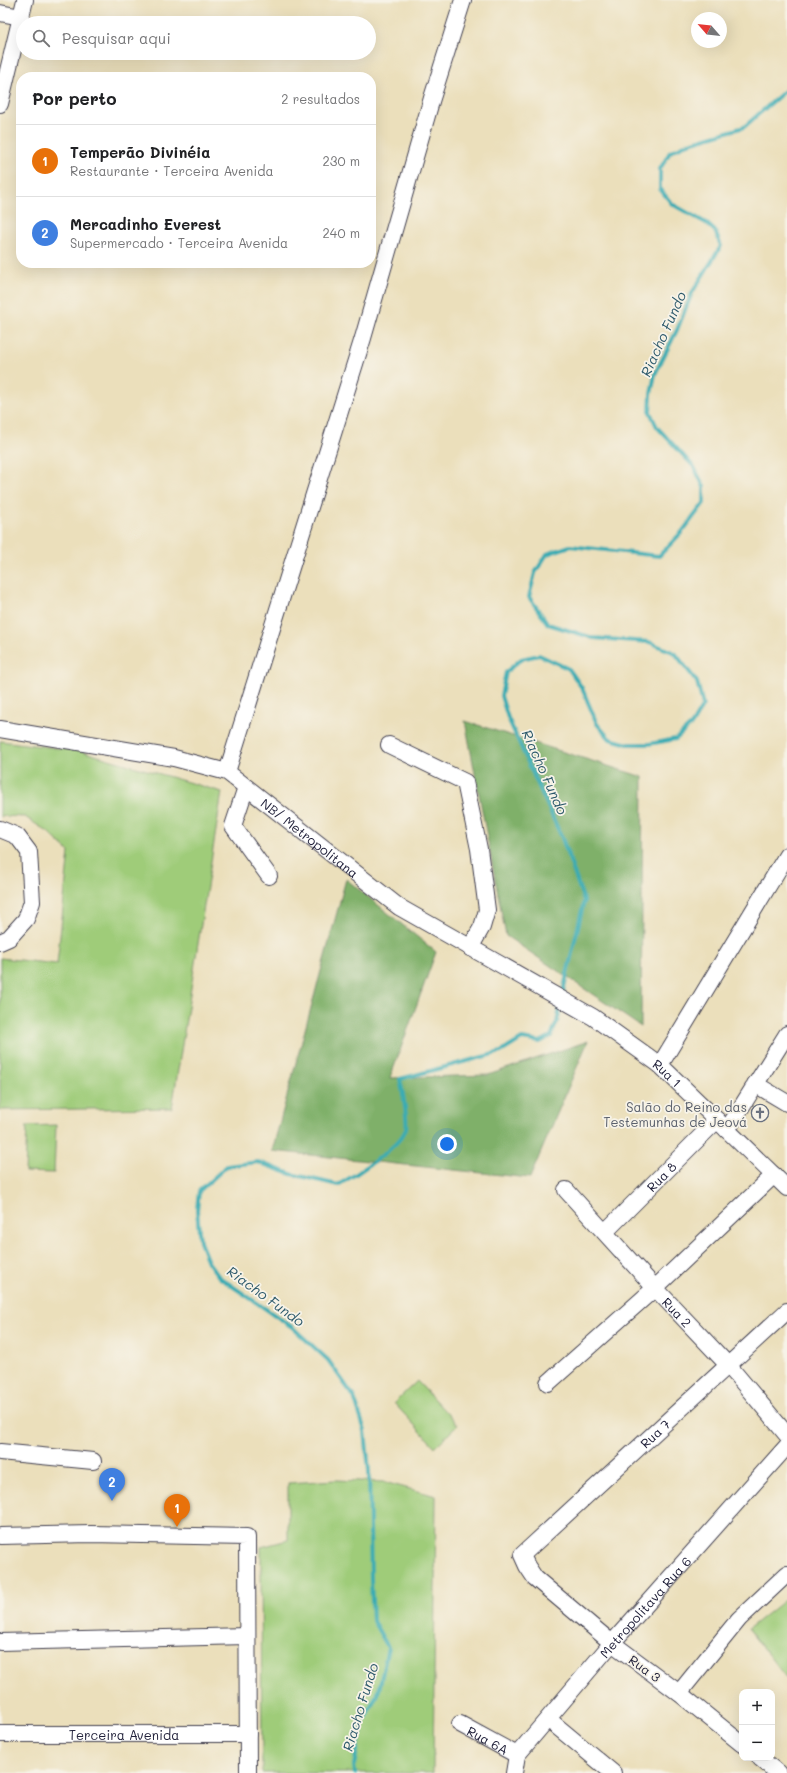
<!DOCTYPE html>
<html lang="pt">
<meta charset="utf-8">
<style>
:root{--surface:#fff;--page:#f6f6f6;--text:#202124;--muted:#757577;--line:#e0e0e0;--accent:#2563eb}
body{margin:0;font-family:Mali,sans-serif;background:var(--page);color:var(--text)}
.controls{position:absolute;right:12px;bottom:12px;display:grid;overflow:hidden;border-radius:8px;box-shadow:0 4px 16px #0002}
.controls button{width:36px;height:36px;display:grid;place-items:center;padding:0;border:0;border-bottom:1px solid var(--line);background:var(--surface);color:var(--text);font:20px sans-serif}
.compass{position:absolute;left:691px;top:12px;width:36px;height:36px;border-radius:50%;background:var(--surface);box-shadow:0 4px 16px #0002;rotate:298deg}
.you{position:absolute;left:447px;top:1144px;width:14px;height:14px;margin:-10px;border:3px solid #fff;border-radius:50%;background:#1a73e8;box-shadow:0 0 0 6px #1a73e833}
.badge{display:grid;place-items:center;width:26px;height:26px;border-radius:50%;background:var(--accent);color:#fff;font-size:13px;font-weight:700}
.pin{position:absolute;translate:-50% -33px;filter:drop-shadow(0 1px 2px #0008)}
.pin::after{content:'';position:absolute;top:21px;width:14px;height:12px;background:inherit;clip-path:polygon(0 0,100% 0,50% 100%)}
.list{margin:0;padding:0;list-style:none}
h2{display:flex;justify-content:space-between;align-items:center;height:52px;margin:0;padding:0 16px;font-size:17px}
h2 small{font-size:13px;font-weight:400;color:var(--muted)}
.list li{display:grid;grid-template-columns:26px 1fr auto;gap:12px;align-items:center;box-sizing:border-box;height:72px;padding:0 16px;border-top:1px solid var(--line)}
.list b{display:block;font-size:15px;white-space:nowrap}
.list p{margin:0;font-size:13px;white-space:nowrap;color:var(--muted)}
.list em{font-size:13px;font-style:normal;color:var(--muted)}
.icon{flex:none;width:22px;height:22px;fill:none;stroke:currentColor;stroke-width:2;stroke-linecap:round;stroke-linejoin:round}
.map{position:relative;flex:none;width:787px;height:1773px;overflow:hidden}
.search{position:absolute;background:var(--surface);box-shadow:0 4px 16px #0002;left:16px;top:16px;width:360px;height:44px;display:flex;align-items:center;gap:10px;box-sizing:border-box;padding:0 14px;border-radius:22px;color:var(--muted);font-size:15px}
.panel{position:absolute;background:var(--surface);box-shadow:0 4px 16px #0002;left:16px;top:72px;width:360px;height:196px;border-radius:16px}
.map>svg:first-child{display:block}
.green{fill:#9fcc79;stroke:#60775a}
.forest{fill:#7fb069;stroke:#506952}
.lines{fill:none;stroke-linecap:round;stroke-linejoin:round}
.stream{stroke:#3bacb3;stroke-width:4}
.minor-casing{stroke:#403e4e;stroke-width:18}
.minor{stroke:#fff;stroke-width:16}
.labels{text-anchor:middle;dominant-baseline:central;stroke-width:3.5;stroke-linejoin:round;paint-order:stroke}
.street-label{font-size:13px;fill:#22223b;stroke:#f7f3e8}
.worship-label{font-size:13px;fill:#5b616d;stroke:#f7f3e8;text-anchor:end}
.water-label{font-size:14px;font-style:italic;fill:#2c596b;stroke:#f7f3e8}
</style>
<div class="map">
<svg width="787" height="1773" viewBox="0 0 787 1773">
<rect width="100%" height="100%" fill="#f7f3e8"/>
<filter id="ink" filterUnits="userSpaceOnUse"><feTurbulence type="fractalNoise" baseFrequency=".025" numOctaves="2"/><feDisplacementMap in="SourceGraphic" scale="8" xChannelSelector="R" yChannelSelector="G"/><feConvolveMatrix kernelMatrix="1 2 1 2 8 2 1 2 1" color-interpolation-filters="sRGB"/></filter>
<filter id="wash" filterUnits="userSpaceOnUse"><feTurbulence type="fractalNoise" baseFrequency=".012" numOctaves="4" result="noise"/><feDisplacementMap in="SourceGraphic" scale="16" xChannelSelector="R" yChannelSelector="G"/><feGaussianBlur stdDeviation="0.9" result="paint"/><feColorMatrix in="noise" values="0 0 0 0 0 0 0 0 0 0 0 0 0 0 0 0 0 1.4 0 .05"/><feComposite in="paint" operator="in"/></filter>
<g filter="url(#wash)">
<rect width="100%" height="100%" fill="#ebdfbb"/>
<path class="green" d="M 0,741 L 81,751 L 222,792 L 172,1108 L 0,1110 L 0,958 L 57,964 L 69,852 L 48,832 L 25,817 L 0,816 Z
M 56,1125 L 54,1173 L 25,1172 L 27,1126 Z
M 417,1381 L 458,1425 L 435,1447 L 394,1403 Z
M 336,1480 L 384,1482 L 436,1496 L 433,1773 L 262,1773 L 261,1547 L 288,1540 L 288,1483 Z
M 787,1598 L 787,1679 L 748,1629 Z"/>
<path class="forest" d="M 465,721 L 643,777 L 641,1027 L 506,936 Z
M 346,879 L 436,952 L 390,1078 L 488,1075 L 588,1041 L 530,1178 L 272,1151 Z"/>
<g class="lines">
<path class="stream" d="M 562,996 L 584,901 L 562,838 L 508,718 L 501,696 L 506,672 L 521,659 L 539,655 L 569,669 L 582,688 L 597,724 L 610,739 L 628,744 L 649,744 L 676,739 L 692,724 L 703,705 L 697,682 L 675,653 L 649,642 L 593,638 L 548,624 L 529,597 L 535,573 L 547,554 L 570,546 L 659,556 L 682,532 L 704,503 L 704,487 L 694,467 L 657,427 L 650,412 L 651,394 L 655,374 L 677,330 L 692,293 L 721,246 L 715,231 L 706,223 L 672,204 L 660,189 L 660,169 L 670,152 L 689,143 L 744,127 L 787,89
M 355,1773 L 354,1765 L 363,1722 L 379,1690 L 388,1647 L 373,1621 L 371,1579 L 369,1471 L 365,1431 L 354,1397 L 328,1360 L 292,1327 L 219,1277 L 208,1262 L 200,1242 L 197,1210 L 199,1191 L 227,1166 L 258,1162 L 291,1174 L 338,1185 C 354,1176 403,1145 406,1128 C 408,1121 402,1088 400,1079 L 501,1052 L 522,1039 L 540,1042 L 551,1036 L 557,1022 L 561,1003"/>
</g>
</g>
<g filter="url(#ink)">
<g class="lines">
<defs>
<g id="minor">
<path d="M 0,13 L 21,17"/>
<path d="M 0,104 L 25,0"/>
<path id="s1" d="M 0,729 L 174,758 L 227,772 L 399,907 L 593,1017 L 660,1065 L 787,1188"/>
<path d="M 389,745 L 465,782 L 479,849 L 487,910 L 482,927 L 470,948"/>
<path d="M 227,772 L 363,338 L 432,98 L 463,0"/>
<path d="M 246,787 L 233,826 L 269,876"/>
<path d="M 0,829 L 17,836 L 29,852 L 32,902 L 26,919 L 9,938 L 0,942"/>
<path d="M 660,1065 L 787,855"/>
<path d="M 755,1084 L 787,1103"/>
<path d="M 727,1130 L 787,1034"/>
<path id="s2" d="M 566,1190 L 655,1288 L 728,1365 L 787,1435"/>
<path id="s3" d="M 605,1232 L 717,1120"/>
<path d="M 548,1383 L 655,1288 L 774,1175"/>
<path d="M 0,1452 L 93,1461"/>
<path d="M 0,1536 L 91,1534 L 247,1537 L 248,1773"/>
<path d="M 0,1642 L 247,1636"/>
<path d="M 679,1693 L 739,1619 L 787,1574"/>
<path d="M 548,1719 L 613,1773"/>
<path id="s4" d="M 460,1724 L 517,1755"/>
<path id="s5" d="M 0,1734 L 248,1734"/>
<path id="s6" d="M 742,1744 L 679,1693 L 612,1643 L 535,1578 L 527,1566 L 522,1555 L 787,1311"/>
<path d="M 760,1758 L 778,1773"/>
<path id="s7" d="M 514,1773 L 517,1755 L 612,1643 L 787,1446"/>
</g>
</defs>
<use href="#minor" class="minor-casing"/>
<use href="#minor" class="minor"/>
</g>
</g>
<defs>
<symbol id="church-ring" viewBox="-11 -11 22 22"><circle r="9.5" fill="#f7f3e8" stroke="#6b7280" stroke-width="1.5"/><path d="M-1.2-6h2.4v3.5h3.3v2.4h-3.3V6h-2.4V-.1h-3.3v-2.4h3.3Z" fill="#6b7280"/></symbol>
</defs>
<g fill-rule="evenodd">
<use href="#church-ring" x="750" y="1103" width="20" height="20"/>
</g>
<g class="labels">
<g class="street-label">
<text stroke="none"><textPath href="#s1" startOffset="337">NB/ Metropolitana</textPath></text>
<text stroke="none"><textPath href="#s1" startOffset="766">Rua 1</textPath></text>
<text stroke="none"><textPath href="#s3" startOffset="79">Rua 8</textPath></text>
<text stroke="none"><textPath href="#s2" startOffset="165">Rua 2</textPath></text>
<text stroke="none"><textPath href="#s6" startOffset="472">Rua 7</textPath></text>
<text stroke="none"><textPath href="#s7" startOffset="214">Metropolitava Rua 6</textPath></text>
<text transform="translate(645 1668) rotate(36)">Rua 3</text>
<text stroke="none"><textPath href="#s5" startOffset="124">Terceira Avenida</textPath></text>
<text stroke="none"><textPath href="#s4" startOffset="32">Rua 6A</textPath></text>
</g>
<g class="worship-label">
<text x="747" y="1106">Salão do Reino das<tspan x="747" dy="15">Testemunhas de Jeová</tspan></text>
</g>
<g class="water-label">
<text transform="translate(663 334) rotate(-66)">Riacho Fundo</text>
<text transform="translate(545 772) rotate(66)">Riacho Fundo</text>
<text transform="translate(266 1296) rotate(36)">Riacho Fundo</text>
<text transform="translate(360 1707) rotate(-73)">Riacho Fundo</text>
</g>
</g>
</svg>
<div class="controls">
<button>+</button>
<button>−</button>
</div>
<svg class="compass" viewBox="-18 -18 36 36"><path d="M0-13l5 13h-10z" fill="#e53935"/><path d="M0 13l5-13h-10z" fill="#757577"/></svg>
<div class="you"></div>
<div class="pin badge" style="left:177px;top:1527px;background:#e8710a">1</div>
<div class="pin badge" style="left:112px;top:1501px;background:#3f7fe0">2</div>
<div class="search"><svg class="icon" aria-label="search" viewBox="0 0 24 24"><circle cx="10" cy="10" r="6"/><path d="M15 15l6 6"/></svg>Pesquisar aqui</div>
<section class="panel">
<h2>Por perto<small>2 resultados</small></h2>
<ul class="list">
<li><span class="badge" style="background:#e8710a">1</span><div><b>Temperão Divinéia</b><p>Restaurante · Terceira Avenida</p></div><em>230 m</em></li>
<li><span class="badge" style="background:#3f7fe0">2</span><div><b>Mercadinho Everest</b><p>Supermercado · Terceira Avenida</p></div><em>240 m</em></li>
</ul>
</section>
</div>
